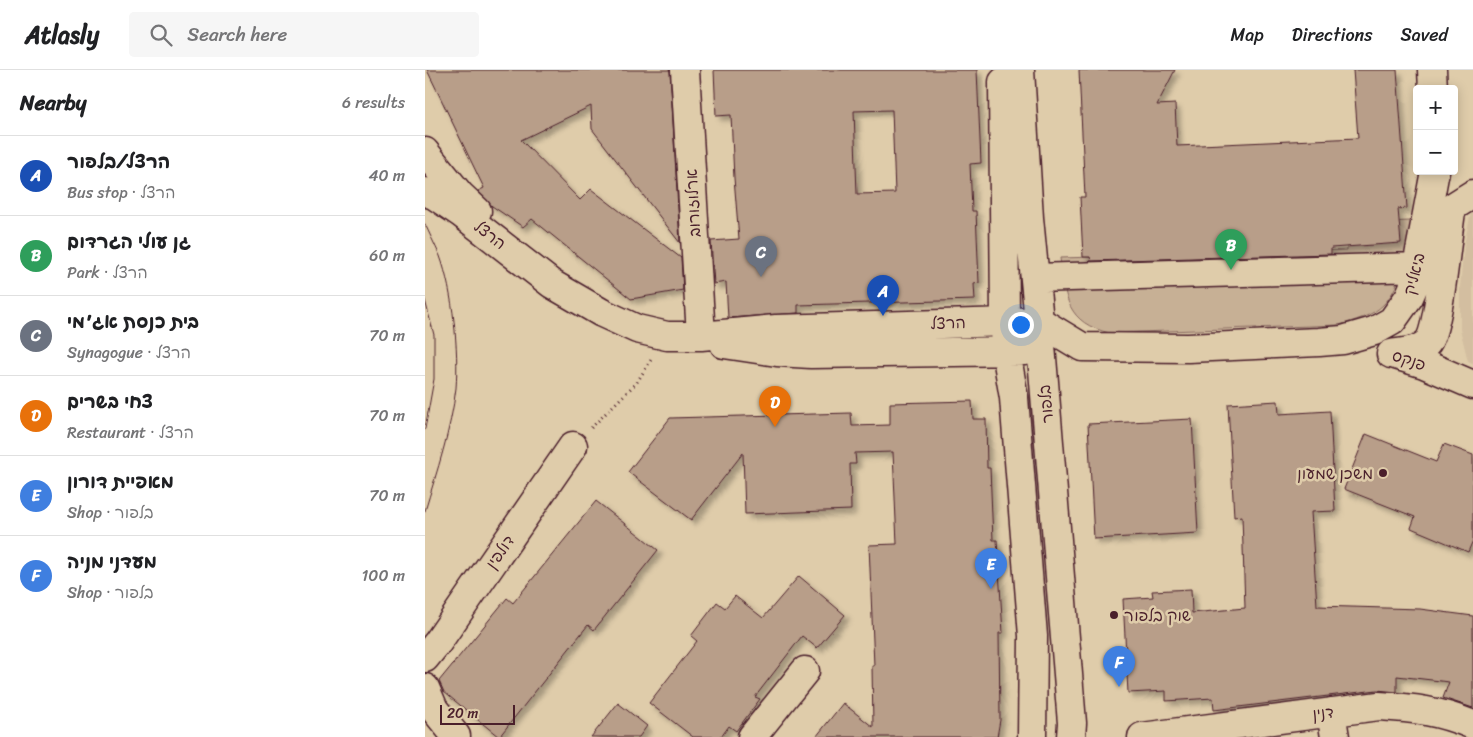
<!DOCTYPE html>
<meta charset="utf-8">
<style>
:root{--surface:#fff;--page:#f6f6f6;--text:#202124;--muted:#757577;--line:#e0e0e0;--accent:#1a73e8}
body{margin:0;font-family:Sriracha,"Playpen Sans Hebrew",sans-serif;background:var(--page);color:var(--text)}
.controls{position:absolute;right:15px;top:15px;display:grid;overflow:hidden;border-radius:5px;box-shadow:0 2px 12px #0003}
.controls button{width:45px;height:45px;display:grid;place-items:center;padding:0;border:0;border-bottom:1px solid var(--line);background:var(--surface);color:var(--text);font:25px sans-serif}
.scale{position:absolute;left:15px;bottom:12px;width:75px;box-sizing:border-box;padding-left:5px;border:2px solid #4a1f2b;border-top:0;font-size:14px;line-height:18px;white-space:nowrap;color:#4a1f2b;-webkit-text-stroke:4px #dfccaa;paint-order:stroke}
.you{position:absolute;left:595px;top:254px;width:18px;height:18px;margin:-12px;border:4px solid #fff;border-radius:50%;background:#1a73e8;box-shadow:0 0 0 8px #1a73e833}
.badge{display:grid;place-items:center;width:32px;height:32px;border-radius:50%;background:var(--accent);color:#fff;font-size:16px;font-weight:700}
.pin{position:absolute;translate:-50% -41px;filter:drop-shadow(0 1px 2px #0008)}
.pin::after{content:'';position:absolute;top:26px;width:18px;height:15px;background:inherit;clip-path:polygon(0 0,100% 0,50% 100%)}
.list{margin:0;padding:0;list-style:none}
h2{display:flex;justify-content:space-between;align-items:center;height:65px;margin:0;padding:0 20px;font-size:21px}
h2 small{font-size:16px;font-weight:400;color:var(--muted)}
.list li{display:grid;grid-template-columns:32px 1fr auto;gap:15px;align-items:center;box-sizing:border-box;height:80px;padding:0 20px;border-top:1px solid var(--line)}
.list b{display:block;font-size:19px;white-space:nowrap}
.list p{margin:0;font-size:16px;white-space:nowrap;color:var(--muted)}
.list em{font-size:16px;font-style:normal;color:var(--muted)}
.icon{flex:none;width:28px;height:28px;fill:none;stroke:currentColor;stroke-width:2;stroke-linecap:round;stroke-linejoin:round}
.map{position:relative;flex:none;width:1048px;height:667px;overflow:hidden}
header{display:flex;align-items:center;gap:30px;box-sizing:border-box;height:70px;padding:0 25px;background:var(--surface);border-bottom:1px solid var(--line)}
header strong{font-size:24px}
nav{display:flex;gap:28px;margin-inline-start:auto;font-size:18px}
.search{width:350px;height:45px;background:var(--page);display:flex;align-items:center;gap:12px;box-sizing:border-box;padding:0 18px;border-radius:5px;color:var(--muted);font-size:19px}
main{display:flex}
aside{flex:1;background:var(--surface)}
.map>svg:first-child{display:block}
.built{fill:#d3bea0}
.green{fill:#c7b095;stroke:#886860}
.building{fill:#b89e89;stroke:#4a1f2b;fill-rule:evenodd;filter:url(#shadow)}
.lines{fill:none;stroke-linecap:round;stroke-linejoin:round}
.minor-casing{stroke:#4a1f2b;stroke-width:31}
.path{stroke:#4a1f2b;stroke-width:3;stroke-dasharray:1 4;stroke-linecap:butt}
.minor{stroke:#dfccaa;stroke-width:28}
.tram{stroke:#4a1f2b;stroke-width:1}
.poi-dot{fill:#4a1f2b;stroke:#dfccaa;stroke-width:2}
.labels{text-anchor:middle;dominant-baseline:central;stroke-width:5;stroke-linejoin:round;paint-order:stroke}
.street-label{font-size:16px;fill:#4a1f2b;stroke:#dfccaa}
.poi-label{font-size:16px;fill:#4a1f2b;stroke:#dfccaa;text-anchor:end}
</style>
<header>
<strong>Atlasly</strong>
<div class="search"><svg class="icon" aria-label="search" viewBox="0 0 24 24"><circle cx="10" cy="10" r="6"/><path d="M15 15l6 6"/></svg>Search here</div>
<nav><a>Map</a><a>Directions</a><a>Saved</a></nav>
</header>
<main>
<aside>
<h2>Nearby<small>6 results</small></h2>
<ul class="list">
<li><span class="badge" style="background:#1a4fb4">A</span><div><b>הרצל/בלפור</b><p>Bus stop · הרצל</p></div><em>40 m</em></li>
<li><span class="badge" style="background:#2e9e5b">B</span><div><b>גן עולי הגרדום</b><p>Park · הרצל</p></div><em>60 m</em></li>
<li><span class="badge" style="background:#6b7280">C</span><div><b>בית כנסת אג'מי</b><p>Synagogue · הרצל</p></div><em>70 m</em></li>
<li><span class="badge" style="background:#e8710a">D</span><div><b>צחי בשרים</b><p>Restaurant · הרצל</p></div><em>70 m</em></li>
<li><span class="badge" style="background:#3f7fe0">E</span><div><b>מאפיית דורון</b><p>Shop · בלפור</p></div><em>70 m</em></li>
<li><span class="badge" style="background:#3f7fe0">F</span><div><b>מעדני מניה</b><p>Shop · בלפור</p></div><em>100 m</em></li>
</ul>
</aside>
<div class="map">
<svg width="1048" height="667" viewBox="0 0 1048 667">
<defs>
<filter id="shadow"><feDropShadow dx="4.5" dy="4.5" stdDeviation="2.5" flood-color="#0004"/></filter>
</defs>
<rect width="100%" height="100%" fill="#dfccaa"/>
<filter id="ink" filterUnits="userSpaceOnUse"><feTurbulence type="fractalNoise" baseFrequency=".02" numOctaves="2"/><feDisplacementMap in="SourceGraphic" scale="10" xChannelSelector="R" yChannelSelector="G"/><feConvolveMatrix kernelMatrix="1 2 1 2 8 2 1 2 1" color-interpolation-filters="sRGB"/></filter>
<g filter="url(#ink)">
<path class="built" d="M 1046,143 L 1048,143 L 1048,293 L 1043,291 L 1035,259 L 1035,218 L 1039,175 Z"/>
<path class="green" d="M 986,151 C 981,178 979,213 959,234 C 948,246 928,251 914,255 L 685,263 C 641,253 640,227 635,188 L 922,180 L 922,153 Z"/>
<path class="building" d="M 2,0 L 245,0 L 255,173 L 167,59 L 166,36 L 96,70 L 155,130 L 166,119 L 256,188 L 258,220 L 206,229 L 107,149 L 98,157 L 67,136 L 53,121 L 59,118 Z
M 289,0 L 552,0 L 556,93 L 545,94 L 547,141 L 551,141 L 554,213 L 549,214 L 550,230 L 373,235 L 373,243 L 303,248 L 301,212 L 289,214 L 286,171 L 314,169 L 309,108 L 306,45 L 291,46 ZM 467,40 L 470,123 L 432,124 L 429,41 Z
M 654,0 L 750,0 L 732,35 L 750,34 L 752,76 L 933,68 L 928,0 L 972,0 L 982,138 L 973,139 L 976,173 L 906,178 L 906,184 L 666,191 L 665,187 L 658,187 L 655,127 L 660,127 Z
M 547,331 L 548,349 L 561,349 L 562,398 L 565,398 L 568,470 L 572,470 L 578,563 L 574,563 L 575,650 L 572,667 L 391,667 L 418,633 L 448,657 L 447,596 L 449,596 L 444,475 L 472,474 L 468,382 L 430,383 L 431,394 L 425,394 L 426,440 L 320,444 L 318,383 L 266,450 L 203,402 L 245,348 L 426,343 L 427,356 L 465,355 L 465,333 Z
M 853,331 L 854,344 L 905,341 L 910,441 L 886,442 L 892,536 L 995,539 L 1048,546 L 1048,638 L 1018,628 L 1024,612 L 972,606 L 972,622 L 952,620 L 789,640 L 788,628 L 741,631 L 741,621 L 703,623 L 698,529 L 728,527 L 727,521 L 766,519 L 767,543 L 820,538 L 817,446 L 809,447 L 803,334 Z
M 767,349 L 773,463 L 669,469 L 663,354 Z
M 941,364 L 1011,392 L 1019,374 L 1048,385 L 1048,470 L 1043,482 L 986,458 L 990,447 L 919,419 Z
M 171,431 L 233,480 L 169,560 L 163,555 L 74,667 L 19,622 L 14,611 L 82,528 L 88,533 Z
M 374,506 L 420,545 L 392,578 L 377,566 L 330,627 L 335,629 L 311,661 L 304,656 L 296,667 L 268,667 L 224,633 L 272,571 L 266,566 L 292,532 L 300,538 L 310,526 L 338,548 Z
M 193,633 L 222,656 L 214,667 L 166,667 Z"/>
<g class="lines">
<defs>
<path id="minor" d="M 260,0 L 276,266
M 595,0 L 604,148 L 614,251 L 647,653 L 646,667
M 1007,0 L 1008,19
M 578,12 L 580,251 L 581,281 L 589,328 L 608,566 L 607,667
M 0,82 L 35,125 L 52,141
M 0,122 L 9,125 L 37,144 L 127,214 L 177,243 L 212,259 L 242,266 L 276,266 L 351,259 L 614,251 L 657,277 L 763,278 L 894,272 L 918,270 L 949,261 L 967,251 L 984,227 L 988,218 L 1010,101
M 610,208 L 992,197
M 299,274 L 352,282 L 386,284 L 600,281
M 966,284 C 978,282 993,282 1002,273 C 1014,261 1022,165 1026,142 L 1029,136 L 1048,124
M 967,284 L 999,294 L 1048,315
M 0,588 L 13,572 L 148,376
M 0,618 L 9,639 L 31,666
M 906,642 L 910,667
M 327,667 L 380,601
M 717,667 L 954,636 C 989,638 1014,641 1048,655"/>
</defs>
<use href="#minor" class="minor-casing"/>
<path class="path" d="M 166,358 L 212,312 L 226,290"/>
<use href="#minor" class="minor"/>
<path class="tram" d="M 0,154 C 5,165 10,175 15,186 C 28,222 34,280 31,318 C 26,360 12,401 0,441
M 0,230 L 9,265 L 9,309 L 0,359"/>
</g>
</g>
<g class="poi-dot">
<circle cx="958" cy="403" r="5"/>
<circle cx="689" cy="545" r="5"/>
</g>
<g class="labels">
<g class="street-label">
<text transform="translate(268 133) rotate(-93)">ארלוזורוב</text>
<text transform="translate(65 165) rotate(38)">הרצל</text>
<text transform="translate(989 204) rotate(-75)">ביאליק</text>
<text transform="translate(523 253) rotate(-2)">הרצל</text>
<text transform="translate(984 290) rotate(19)">פנקס</text>
<text transform="translate(621 334) rotate(-95)">בלפור</text>
<text transform="translate(75 482) rotate(-55)">דולפין</text>
<text transform="translate(898 643) rotate(-7)">דנין</text>
</g>
<g class="poi-label">
<text x="948" y="403">משכן שמעון</text>
<text x="699" y="545" text-anchor="start">שוק בלפור</text>
</g>
</g>
</svg>
<div class="controls">
<button>+</button>
<button>−</button>
</div>
<div class="scale">20 m</div>
<div class="you"></div>
<div class="pin badge" style="left:458px;top:246px;background:#1a4fb4">A</div>
<div class="pin badge" style="left:806px;top:200px;background:#2e9e5b">B</div>
<div class="pin badge" style="left:336px;top:207px;background:#6b7280">C</div>
<div class="pin badge" style="left:350px;top:357px;background:#e8710a">D</div>
<div class="pin badge" style="left:566px;top:519px;background:#3f7fe0">E</div>
<div class="pin badge" style="left:694px;top:617px;background:#3f7fe0">F</div>
</div>
</main>
